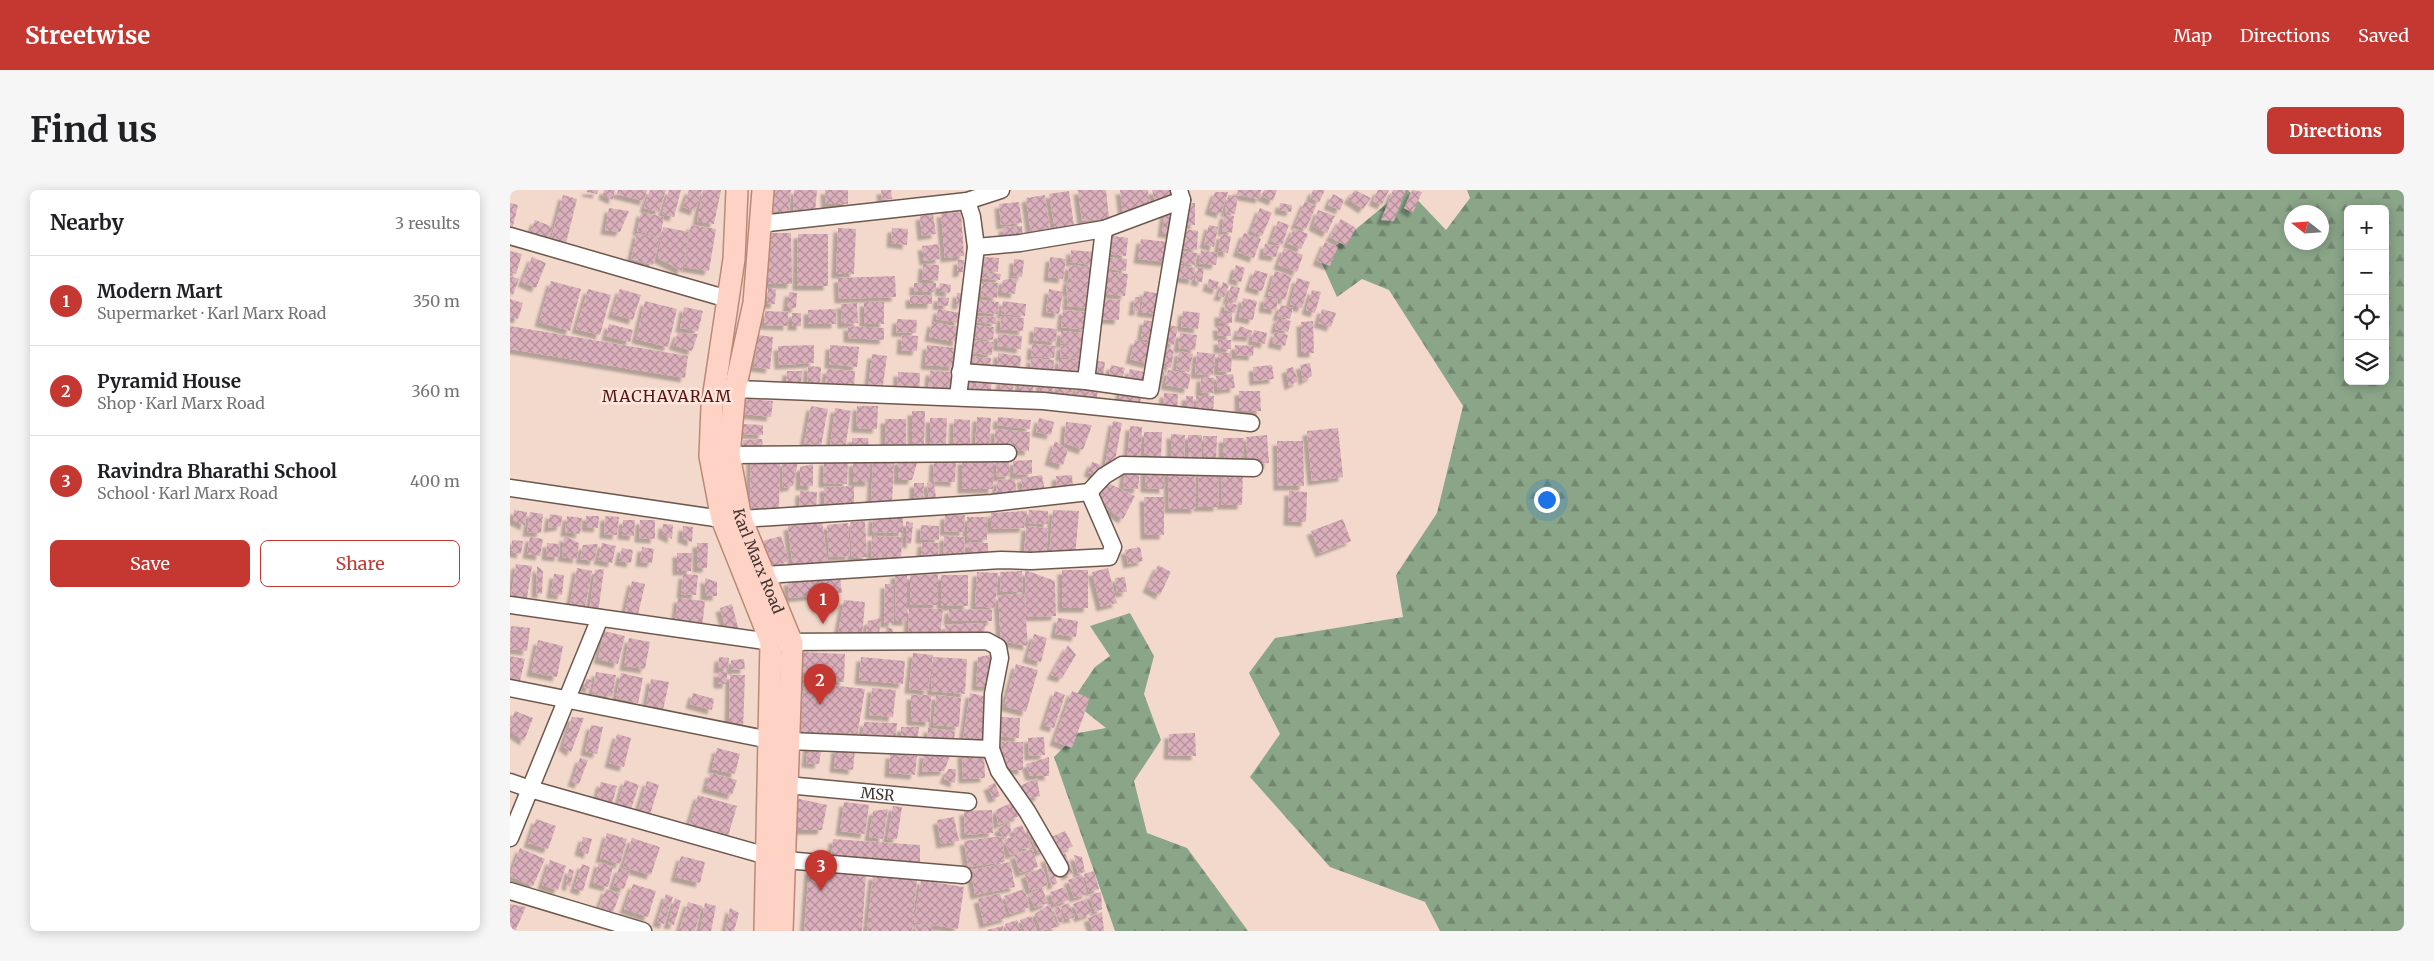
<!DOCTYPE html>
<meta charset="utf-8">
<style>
:root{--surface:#fff;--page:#f6f6f6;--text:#202124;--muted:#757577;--line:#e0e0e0;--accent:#c53731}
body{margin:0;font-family:Merriweather,serif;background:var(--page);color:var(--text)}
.controls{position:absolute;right:15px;top:15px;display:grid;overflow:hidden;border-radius:8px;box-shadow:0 2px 12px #0003}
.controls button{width:45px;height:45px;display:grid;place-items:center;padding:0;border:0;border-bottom:1px solid var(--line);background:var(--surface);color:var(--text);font:25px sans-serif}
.compass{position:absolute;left:1774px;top:15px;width:45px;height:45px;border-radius:50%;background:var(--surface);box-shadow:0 2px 12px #0003;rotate:287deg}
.you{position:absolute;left:1036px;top:309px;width:18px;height:18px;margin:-12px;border:4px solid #fff;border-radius:50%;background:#1a73e8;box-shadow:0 0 0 8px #1a73e833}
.badge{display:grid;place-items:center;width:32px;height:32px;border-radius:50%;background:var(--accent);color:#fff;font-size:16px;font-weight:700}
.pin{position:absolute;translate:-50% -41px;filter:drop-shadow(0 1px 2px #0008)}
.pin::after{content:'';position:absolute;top:26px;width:18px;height:15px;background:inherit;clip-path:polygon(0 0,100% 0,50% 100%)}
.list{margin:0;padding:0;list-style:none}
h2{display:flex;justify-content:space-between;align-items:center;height:65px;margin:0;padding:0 20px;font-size:21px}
h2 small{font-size:16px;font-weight:400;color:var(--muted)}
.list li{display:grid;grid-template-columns:32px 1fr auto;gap:15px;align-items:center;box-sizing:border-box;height:90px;padding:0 20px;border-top:1px solid var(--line)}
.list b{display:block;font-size:19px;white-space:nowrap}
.list p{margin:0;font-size:16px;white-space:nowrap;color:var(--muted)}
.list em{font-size:16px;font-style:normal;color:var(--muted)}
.actions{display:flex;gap:10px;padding:15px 20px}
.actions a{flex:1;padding:11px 0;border:1px solid var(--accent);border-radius:8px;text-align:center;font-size:18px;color:var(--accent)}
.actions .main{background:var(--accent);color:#fff}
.icon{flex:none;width:28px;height:28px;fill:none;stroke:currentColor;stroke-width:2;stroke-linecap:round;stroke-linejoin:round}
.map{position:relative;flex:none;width:1894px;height:741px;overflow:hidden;border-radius:8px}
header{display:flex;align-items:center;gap:30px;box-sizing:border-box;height:70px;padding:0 25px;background:var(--accent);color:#fff}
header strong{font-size:24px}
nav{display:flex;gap:28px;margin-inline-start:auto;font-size:18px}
.intro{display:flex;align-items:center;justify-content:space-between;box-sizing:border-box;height:120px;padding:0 30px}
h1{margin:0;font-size:35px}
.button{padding:12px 22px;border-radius:8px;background:var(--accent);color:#fff;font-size:18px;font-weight:700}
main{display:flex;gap:30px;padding:0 30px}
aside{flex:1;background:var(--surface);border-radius:8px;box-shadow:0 2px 12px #0003}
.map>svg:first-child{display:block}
.forest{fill:url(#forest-firs);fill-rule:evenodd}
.building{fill:url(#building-cross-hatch);filter:url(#shadow)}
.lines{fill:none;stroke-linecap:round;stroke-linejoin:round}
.minor-casing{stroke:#6e584d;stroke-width:19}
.major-casing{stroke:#b87;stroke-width:24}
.minor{stroke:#fff;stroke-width:16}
.major{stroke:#fed3c5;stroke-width:21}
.labels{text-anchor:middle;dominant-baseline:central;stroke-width:5;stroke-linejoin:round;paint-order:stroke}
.street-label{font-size:15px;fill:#3e342f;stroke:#fce7dd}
.neighbourhood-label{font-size:16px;letter-spacing:1px;fill:#581411;stroke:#fce7dd}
</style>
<header>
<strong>Streetwise</strong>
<nav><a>Map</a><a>Directions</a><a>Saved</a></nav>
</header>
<div class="intro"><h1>Find us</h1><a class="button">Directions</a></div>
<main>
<aside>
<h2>Nearby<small>3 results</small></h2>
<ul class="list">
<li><span class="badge">1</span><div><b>Modern Mart</b><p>Supermarket · Karl Marx Road</p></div><em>350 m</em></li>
<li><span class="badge">2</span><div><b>Pyramid House</b><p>Shop · Karl Marx Road</p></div><em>360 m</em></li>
<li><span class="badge">3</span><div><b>Ravindra Bharathi School</b><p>School · Karl Marx Road</p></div><em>400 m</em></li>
</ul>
<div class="actions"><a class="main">Save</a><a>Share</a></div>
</aside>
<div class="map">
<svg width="1894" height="741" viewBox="0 0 1894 741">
<defs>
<pattern id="forest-firs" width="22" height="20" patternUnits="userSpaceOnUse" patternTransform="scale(1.25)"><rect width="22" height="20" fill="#8aa588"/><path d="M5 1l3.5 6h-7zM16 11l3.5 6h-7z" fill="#728770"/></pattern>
<pattern id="building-cross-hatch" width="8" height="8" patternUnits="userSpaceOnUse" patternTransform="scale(1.25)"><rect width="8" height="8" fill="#dbb0bc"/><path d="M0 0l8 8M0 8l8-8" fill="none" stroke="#b39099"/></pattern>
<filter id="shadow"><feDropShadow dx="-4.5" dy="4.5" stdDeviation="1" flood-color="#0004"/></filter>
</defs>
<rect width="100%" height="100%" fill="#f3d9cc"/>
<path class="forest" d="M 893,0 L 898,0 L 936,40 L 960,8 L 957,0 L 1894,0 L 1894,741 L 930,741 L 915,712 L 820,677 L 740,587 L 770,544 L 739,483 L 765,448 L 893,427 L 886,385 L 927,323 L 953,216 L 879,100 L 852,89 L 827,107 L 810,69 ZM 1838,19 L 1875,19 L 1875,191 L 1838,191 ZM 1782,22 L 1812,22 L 1812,52 L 1782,52 Z
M 620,423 L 644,466 L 634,504 L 651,550 L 624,591 L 637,643 L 677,658 L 738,741 L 605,741 L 544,567 L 568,543 L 596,538 L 562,511 L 585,477 L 600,466 L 580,436 Z"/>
<path class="building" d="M 77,0 L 88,0 L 87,4 L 76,2 Z
M 94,0 L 105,0 L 103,10 L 93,5 Z
M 108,0 L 137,0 L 134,11 L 107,4 Z
M 140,0 L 156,0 L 149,22 L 134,18 Z
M 159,0 L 171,0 L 164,27 L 152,24 Z
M 179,0 L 192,0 L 185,21 L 173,17 Z
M 193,0 L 211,0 L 204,34 L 187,31 Z
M 258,0 L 281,0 L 279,23 L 257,21 Z
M 284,0 L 307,0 L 305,23 L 283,22 Z
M 315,0 L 338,0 L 338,14 L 316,14 Z
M 371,0 L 381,0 L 382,9 L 372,10 Z
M 568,0 L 596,0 L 599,28 L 572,31 Z
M 610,0 L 638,0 L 640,21 L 613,24 Z
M 642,0 L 665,0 L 667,11 L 646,16 Z
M 728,0 L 751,0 L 750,9 L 727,5 Z
M 754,0 L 767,0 L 763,11 L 751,6 Z
M 803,0 L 815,0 L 809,12 L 800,8 Z
M 845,0 L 861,8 L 853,19 L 838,9 Z
M 868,0 L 879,0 L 872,15 L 863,11 Z
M 883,0 L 896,0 L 884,31 L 871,30 Z
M 902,0 L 912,2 L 903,23 L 894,18 Z
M 559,1 L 565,43 L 546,46 L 539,4 Z
M 705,2 L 718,2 L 711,24 L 699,20 Z
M 823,4 L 834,10 L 830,20 L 818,15 Z
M 53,5 L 67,9 L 55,57 L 40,53 Z
M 535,5 L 541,47 L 522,50 L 516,8 Z
M 718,5 L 728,6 L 725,24 L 715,22 Z
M 795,11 L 806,16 L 796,39 L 785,35 Z
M 509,12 L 512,33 L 491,35 L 489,14 Z
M 0,13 L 8,15 L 2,40 L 0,39 Z
M 673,13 L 685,13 L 685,35 L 673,35 Z
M 770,13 L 782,15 L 781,22 L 769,20 Z
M 99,18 L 119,21 L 110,42 L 95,40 Z
M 750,18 L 762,23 L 752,46 L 741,41 Z
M 655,20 L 666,21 L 663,44 L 652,43 Z
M 808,20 L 825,26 L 817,43 L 803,36 Z
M 131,22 L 154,27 L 150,47 L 127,41 Z
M 451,22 L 454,66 L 435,68 L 431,23 Z
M 423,24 L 426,44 L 412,46 L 410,26 Z
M 714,24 L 724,26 L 722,43 L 712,41 Z
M 831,29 L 846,38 L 836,56 L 820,47 Z
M 25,30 L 43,37 L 37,54 L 19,47 Z
M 768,31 L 779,35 L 772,55 L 761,51 Z
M 181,35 L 206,39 L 199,81 L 174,77 Z
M 699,35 L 708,37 L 704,57 L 694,54 Z
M 512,36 L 513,50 L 494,51 L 493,37 Z
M 153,37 L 179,42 L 172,81 L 148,68 Z
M 328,38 L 346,39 L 344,84 L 326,84 Z
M 382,38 L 398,39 L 397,55 L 381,53 Z
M 784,38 L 798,44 L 791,59 L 777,53 Z
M 673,39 L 688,41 L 687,60 L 671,58 Z
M 127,43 L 150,48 L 143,75 L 121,69 Z
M 258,43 L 281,43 L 282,94 L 258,94 Z
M 734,43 L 751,49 L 744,68 L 727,62 Z
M 288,44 L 318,44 L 318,96 L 287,96 Z
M 711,44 L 721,46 L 718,63 L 708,61 Z
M 596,45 L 618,48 L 616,66 L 594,63 Z
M 631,49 L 659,52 L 657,72 L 628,69 Z
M 815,52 L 828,57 L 820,76 L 807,71 Z
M 429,54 L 430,69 L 414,71 L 412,56 Z
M 755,54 L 769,56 L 766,67 L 753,65 Z
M 774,58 L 793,65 L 787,82 L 768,75 Z
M 561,60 L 584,62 L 583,75 L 560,72 Z
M 691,60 L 708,63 L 706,75 L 689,73 Z
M 0,61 L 12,64 L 6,84 L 0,82 Z
M 670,61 L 687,63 L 685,75 L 668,73 Z
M 22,67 L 36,73 L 26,98 L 12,92 Z
M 474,67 L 489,68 L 488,82 L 473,81 Z
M 540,67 L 556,69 L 553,89 L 538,87 Z
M 594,67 L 617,69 L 616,81 L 593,79 Z
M 504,69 L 514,70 L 512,87 L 503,86 Z
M 448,70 L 454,70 L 453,82 L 447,83 Z
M 413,74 L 429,75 L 428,91 L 412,89 Z
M 559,75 L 583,77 L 581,90 L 558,88 Z
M 668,75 L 685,78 L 683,90 L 665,87 Z
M 726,75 L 735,78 L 731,92 L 722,89 Z
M 688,77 L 694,78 L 692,92 L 685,91 Z
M 745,80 L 758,84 L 752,101 L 739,97 Z
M 592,81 L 618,84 L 615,106 L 590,103 Z
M 765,81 L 782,86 L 775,110 L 758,105 Z
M 469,82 L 491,84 L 490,90 L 469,88 Z
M 0,86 L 9,89 L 3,105 L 0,104 Z
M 385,86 L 386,107 L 329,109 L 328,88 Z
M 507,88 L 505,104 L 491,102 L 493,90 Z
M 787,88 L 800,92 L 792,118 L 780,114 Z
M 558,89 L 581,91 L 580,104 L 556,102 Z
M 699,89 L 709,92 L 707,100 L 697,97 Z
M 41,91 L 71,99 L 60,141 L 29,132 Z
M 472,92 L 488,93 L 487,108 L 471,106 Z
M 713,92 L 719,95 L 714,107 L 708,106 Z
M 404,93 L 426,93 L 426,102 L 404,102 Z
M 430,93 L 441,95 L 440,103 L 429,101 Z
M 721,96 L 730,98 L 726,113 L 717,110 Z
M 258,98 L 266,99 L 265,114 L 257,114 Z
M 78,99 L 101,105 L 90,145 L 66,139 Z
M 110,99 L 131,105 L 123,130 L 102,124 Z
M 539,99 L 553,102 L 549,124 L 536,122 Z
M 802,100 L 811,102 L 805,123 L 796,120 Z
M 634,101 L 651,104 L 648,124 L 631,122 Z
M 279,102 L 287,103 L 286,118 L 277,118 Z
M 447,103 L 453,103 L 452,114 L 446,115 Z
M 558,103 L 581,105 L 580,118 L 557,116 Z
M 422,105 L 422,114 L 400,114 L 400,106 Z
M 428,107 L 439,108 L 438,116 L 427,115 Z
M 625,107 L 630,107 L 629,121 L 623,121 Z
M 755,107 L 768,109 L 766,120 L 753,118 Z
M 733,108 L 747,111 L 743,130 L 729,127 Z
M 0,109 L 13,113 L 8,129 L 0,127 Z
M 590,109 L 610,110 L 609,130 L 589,129 Z
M 466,110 L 489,112 L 488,124 L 464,122 Z
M 135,111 L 167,119 L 158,157 L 126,149 Z
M 493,111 L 516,114 L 515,126 L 491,124 Z
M 354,112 L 374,112 L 374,134 L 354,134 Z
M 716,112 L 727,115 L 725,123 L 714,120 Z
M 347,113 L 348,133 L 332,134 L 331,114 Z
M 771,115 L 783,118 L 780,129 L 767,126 Z
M 174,117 L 193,121 L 188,141 L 170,138 Z
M 326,119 L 326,134 L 298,134 L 298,120 Z
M 428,119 L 450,123 L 449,133 L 426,129 Z
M 812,119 L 826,123 L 821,137 L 808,133 Z
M 553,120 L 578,122 L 576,140 L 551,137 Z
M 255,121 L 278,122 L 278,136 L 254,135 Z
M 673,121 L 690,123 L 688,139 L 671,137 Z
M 282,123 L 291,123 L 291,136 L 282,136 Z
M 709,123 L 722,123 L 722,133 L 709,133 Z
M 464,126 L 486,127 L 486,134 L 464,132 Z
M 491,126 L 514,128 L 513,141 L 490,139 Z
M 768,128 L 781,131 L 778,142 L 765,139 Z
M 387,129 L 407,130 L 406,143 L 386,142 Z
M 634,130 L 647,132 L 644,151 L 631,149 Z
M 803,131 L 804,163 L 792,163 L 791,132 Z
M 422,132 L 449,137 L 447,152 L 419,147 Z
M 99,134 L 123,140 L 120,152 L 96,146 Z
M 654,134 L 668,137 L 664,155 L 651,152 Z
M 461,135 L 484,137 L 483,150 L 459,148 Z
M 0,136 L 178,166 L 175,188 L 0,159 Z
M 338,136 L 374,138 L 374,150 L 338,148 Z
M 707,136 L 720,136 L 721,146 L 708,146 Z
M 730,136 L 742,141 L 741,147 L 726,146 Z
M 524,137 L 547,139 L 546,152 L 523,150 Z
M 744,140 L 757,143 L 755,154 L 742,151 Z
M 551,141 L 575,143 L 573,156 L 550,153 Z
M 765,142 L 778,145 L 775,156 L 762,153 Z
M 168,143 L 188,144 L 182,161 L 163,155 Z
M 670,143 L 687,145 L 685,160 L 668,158 Z
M 488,144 L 512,146 L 511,159 L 487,156 Z
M 248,145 L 263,147 L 260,179 L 244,177 Z
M 392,145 L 408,146 L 407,161 L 391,160 Z
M 460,150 L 483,152 L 482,165 L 458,163 Z
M 625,150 L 643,154 L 639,174 L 620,169 Z
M 708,150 L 721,150 L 721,159 L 708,159 Z
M 522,154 L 546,156 L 544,168 L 521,166 Z
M 304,155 L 304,173 L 269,175 L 268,156 Z
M 320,155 L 349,157 L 347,177 L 319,174 Z
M 417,155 L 446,158 L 444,177 L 415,175 Z
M 551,155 L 575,157 L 573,170 L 550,167 Z
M 725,155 L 744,156 L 743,166 L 725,165 Z
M 651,157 L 664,160 L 661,178 L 647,175 Z
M 669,161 L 683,164 L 679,182 L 666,179 Z
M 687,162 L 705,164 L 703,185 L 685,184 Z
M 488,163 L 511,166 L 510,179 L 487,176 Z
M 708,163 L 722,163 L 721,182 L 708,181 Z
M 362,164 L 377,166 L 372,202 L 358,200 Z
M 457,166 L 481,168 L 479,181 L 456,178 Z
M 521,168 L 544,170 L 543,183 L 520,180 Z
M 549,169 L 573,171 L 571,184 L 548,181 Z
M 582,170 L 595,172 L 593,187 L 581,184 Z
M 800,173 L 802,186 L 793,191 L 790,175 Z
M 601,175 L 615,178 L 612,189 L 599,185 Z
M 762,175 L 764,189 L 744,191 L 743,177 Z
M 298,176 L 311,177 L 310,197 L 297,196 Z
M 783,177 L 788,191 L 779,196 L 776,179 Z
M 648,178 L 655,180 L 651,198 L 644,196 Z
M 317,179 L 345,181 L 344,200 L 315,198 Z
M 620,179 L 638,183 L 634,198 L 616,193 Z
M 658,180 L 681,184 L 678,199 L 655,195 Z
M 277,181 L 292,181 L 291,194 L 276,194 Z
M 420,181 L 441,182 L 440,204 L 418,203 Z
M 388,182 L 410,183 L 409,205 L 387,203 Z
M 723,184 L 725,198 L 708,200 L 706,186 Z
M 453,187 L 467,189 L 465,206 L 451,206 Z
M 691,187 L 704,188 L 703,203 L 690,202 Z
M 468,189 L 482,190 L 480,207 L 467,207 Z
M 510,189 L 524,191 L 523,207 L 509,206 Z
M 491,190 L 504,191 L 502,208 L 489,208 Z
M 531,190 L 544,192 L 542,210 L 529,208 Z
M 549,194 L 562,196 L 561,212 L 547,209 Z
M 567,195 L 588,199 L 586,214 L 564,212 Z
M 611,197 L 632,201 L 629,218 L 608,217 Z
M 729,201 L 750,201 L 751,221 L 729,221 Z
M 654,203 L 668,204 L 667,223 L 653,223 Z
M 676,206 L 683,206 L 684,225 L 676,225 Z
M 686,206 L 704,206 L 703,226 L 687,224 Z
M 236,209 L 263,211 L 261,227 L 234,224 Z
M 301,216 L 318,219 L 311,256 L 294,253 Z
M 347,216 L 368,216 L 367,239 L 346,238 Z
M 325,218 L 341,221 L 335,259 L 320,257 Z
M 402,221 L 415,221 L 414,255 L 402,255 Z
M 467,227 L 481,228 L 479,259 L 465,258 Z
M 488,227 L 521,230 L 520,239 L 487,235 Z
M 420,228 L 437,228 L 436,254 L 420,253 Z
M 529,228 L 544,232 L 541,245 L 526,242 Z
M 375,229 L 396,229 L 396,257 L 375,257 Z
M 444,229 L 460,230 L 460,255 L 443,255 Z
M 603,231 L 612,233 L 604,276 L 595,275 Z
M 556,232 L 582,235 L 573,260 L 554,253 Z
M 232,234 L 253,235 L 253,245 L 232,244 Z
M 620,236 L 632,237 L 630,273 L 617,272 Z
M 828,238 L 833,287 L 802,291 L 797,241 Z
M 485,239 L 520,242 L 519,261 L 484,258 Z
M 634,242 L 652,242 L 651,269 L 634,263 Z
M 661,244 L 675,245 L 674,273 L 661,273 Z
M 678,245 L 692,245 L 691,274 L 678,274 Z
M 757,245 L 759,273 L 738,274 L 736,247 Z
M 693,246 L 707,246 L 706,274 L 693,274 Z
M 342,248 L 358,248 L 359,259 L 342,259 Z
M 713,248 L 734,248 L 734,272 L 713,272 Z
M 252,249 L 253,258 L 234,259 L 233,250 Z
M 545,251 L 558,260 L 553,275 L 539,271 Z
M 767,251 L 793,251 L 794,296 L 768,296 Z
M 499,268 L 500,286 L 487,287 L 486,269 Z
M 241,269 L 270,270 L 269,319 L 240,318 Z
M 363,269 L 384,269 L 382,313 L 361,313 Z
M 388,270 L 408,270 L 402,290 L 388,290 Z
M 424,270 L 446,271 L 445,292 L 423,291 Z
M 452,270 L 483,270 L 483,299 L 452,299 Z
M 522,270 L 522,284 L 504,285 L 503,271 Z
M 314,271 L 338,272 L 337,294 L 313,293 Z
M 272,272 L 288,272 L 283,296 L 273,298 Z
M 343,272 L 360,272 L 360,292 L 343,292 Z
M 582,272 L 594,276 L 589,287 L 578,282 Z
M 303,274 L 303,296 L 290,296 L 290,277 Z
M 615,279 L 630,280 L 628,299 L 613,298 Z
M 635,279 L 654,279 L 654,299 L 635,298 Z
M 685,279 L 686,319 L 659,319 L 658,280 Z
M 689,281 L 709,281 L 708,317 L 688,317 Z
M 712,281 L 733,281 L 732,315 L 711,315 Z
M 532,285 L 535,302 L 514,306 L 511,288 Z
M 562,285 L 563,299 L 547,300 L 546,286 Z
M 505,289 L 507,306 L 485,306 L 488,290 Z
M 594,291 L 625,306 L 613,329 L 585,311 Z
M 424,292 L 426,309 L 419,310 L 417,293 Z
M 404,293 L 414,293 L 413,309 L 404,313 Z
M 344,296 L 344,316 L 314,317 L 314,297 Z
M 290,301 L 307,302 L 306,321 L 289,320 Z
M 779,301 L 797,302 L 796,332 L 778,331 Z
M 634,307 L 654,307 L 654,345 L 635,345 Z
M 4,320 L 17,322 L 15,336 L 3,330 Z
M 519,320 L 538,321 L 538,334 L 518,333 Z
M 543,320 L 569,321 L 565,368 L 539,366 Z
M 517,321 L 514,338 L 481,339 L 481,323 Z
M 20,322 L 33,324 L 31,343 L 17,342 Z
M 40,324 L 52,326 L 51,336 L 38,338 Z
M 435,325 L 455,325 L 454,342 L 434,341 Z
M 57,326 L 72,328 L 70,344 L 55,342 Z
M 76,326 L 89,326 L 88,338 L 76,337 Z
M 95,326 L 109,327 L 107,345 L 94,344 Z
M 363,327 L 393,328 L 393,343 L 362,342 Z
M 457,327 L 477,327 L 477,350 L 457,350 Z
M 833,329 L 841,351 L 810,363 L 801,341 Z
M 113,330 L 125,330 L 124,346 L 112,345 Z
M 130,330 L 145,330 L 145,349 L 129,348 Z
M 312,331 L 318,373 L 283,378 L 278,336 Z
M 355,331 L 357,367 L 342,368 L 340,332 Z
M 396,331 L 403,333 L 401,354 L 396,353 Z
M 338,333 L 340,366 L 319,367 L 317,335 Z
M 153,334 L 163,335 L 162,349 L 152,344 Z
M 411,335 L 429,336 L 429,350 L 410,349 Z
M 173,336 L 183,337 L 182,352 L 172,348 Z
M 516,336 L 538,338 L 536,367 L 514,365 Z
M 54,346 L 69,353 L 67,369 L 52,367 Z
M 271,346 L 279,371 L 261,377 L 253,351 Z
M 362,346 L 392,347 L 391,370 L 361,369 Z
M 434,346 L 455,347 L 454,365 L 433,365 Z
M 20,347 L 33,349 L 30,366 L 17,364 Z
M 2,350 L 13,351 L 11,364 L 1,362 Z
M 412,352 L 429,353 L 428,366 L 411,365 Z
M 458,352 L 478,353 L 478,365 L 458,364 Z
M 37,353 L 50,354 L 49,367 L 36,366 Z
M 92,353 L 106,356 L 102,373 L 88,370 Z
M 187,353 L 198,353 L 197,378 L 187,378 Z
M 88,354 L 84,371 L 70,369 L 73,355 Z
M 132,357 L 144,359 L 142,373 L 130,372 Z
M 630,357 L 633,371 L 618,374 L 615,360 Z
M 112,358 L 123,360 L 121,373 L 109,371 Z
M 167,363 L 182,363 L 181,381 L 167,381 Z
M 6,374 L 22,376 L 16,414 L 0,412 Z
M 648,375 L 661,382 L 650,405 L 637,398 Z
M 27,376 L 33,381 L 32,404 L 26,403 Z
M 67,378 L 82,381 L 74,422 L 59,419 Z
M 598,378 L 607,413 L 591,417 L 582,382 Z
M 94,379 L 88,423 L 79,422 L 85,380 Z
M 515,380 L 545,391 L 546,426 L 516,427 Z
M 552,380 L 578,380 L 578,418 L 552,418 Z
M 512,381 L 513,402 L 491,402 L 490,382 Z
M 467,382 L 488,383 L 485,418 L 465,416 Z
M 44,384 L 54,385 L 52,405 L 41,404 Z
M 173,384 L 188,385 L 186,405 L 171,404 Z
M 385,384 L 397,384 L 397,431 L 386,431 Z
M 428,384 L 428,415 L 400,415 L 400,385 Z
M 431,385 L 458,385 L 458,416 L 431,416 Z
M 330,387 L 332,403 L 279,408 L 278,391 Z
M 615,387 L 617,402 L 607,403 L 605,388 Z
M 195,388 L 207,392 L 207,406 L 195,406 Z
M 122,391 L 135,394 L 127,429 L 114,426 Z
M 375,394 L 384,394 L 383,433 L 374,433 Z
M 514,403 L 518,456 L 491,451 L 488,406 Z
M 168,408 L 195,411 L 192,438 L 165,434 Z
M 334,410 L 355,412 L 352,447 L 328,443 Z
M 222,414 L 229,441 L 216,440 L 210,418 Z
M 399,418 L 433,419 L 430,446 L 398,449 Z
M 439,419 L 482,420 L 482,431 L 438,431 Z
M 371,428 L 369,445 L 356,443 L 358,431 Z
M 548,428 L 568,431 L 566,447 L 545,444 Z
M 476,433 L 473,447 L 436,447 L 435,435 Z
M 1,436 L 20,438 L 17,461 L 0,459 Z
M 376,437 L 383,439 L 383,451 L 374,449 Z
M 94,441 L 115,446 L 108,474 L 88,469 Z
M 524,444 L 537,448 L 531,472 L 517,468 Z
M 119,448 L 140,452 L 135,479 L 114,476 Z
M 28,450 L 53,456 L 47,487 L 21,482 Z
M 558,455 L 566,465 L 552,488 L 541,485 Z
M 293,462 L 335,464 L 334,492 L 292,490 Z
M 403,463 L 423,465 L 418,501 L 399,499 Z
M 485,464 L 483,497 L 466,496 L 468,467 Z
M 0,466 L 15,469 L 10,491 L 0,489 Z
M 209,467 L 219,468 L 218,479 L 208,479 Z
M 351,467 L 395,471 L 393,494 L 349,490 Z
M 423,467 L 457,469 L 455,504 L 421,501 Z
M 234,469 L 235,479 L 221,480 L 221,470 Z
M 506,474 L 528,480 L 516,522 L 494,516 Z
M 86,482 L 106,485 L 102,507 L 82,504 Z
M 208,482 L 217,482 L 217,494 L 208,494 Z
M 111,483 L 133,488 L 128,513 L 106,508 Z
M 220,485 L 235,485 L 233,539 L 219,535 Z
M 76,489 L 82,490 L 80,499 L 74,497 Z
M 141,489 L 159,492 L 153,520 L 136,517 Z
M 294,492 L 355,499 L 347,547 L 288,546 Z
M 362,498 L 386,500 L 383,527 L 359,525 Z
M 545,501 L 555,505 L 544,538 L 534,535 Z
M 562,501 L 580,508 L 562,558 L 544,551 Z
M 183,503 L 204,509 L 202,520 L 180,514 Z
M 460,503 L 478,507 L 476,553 L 453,549 Z
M 401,505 L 421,505 L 420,532 L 401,531 Z
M 426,505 L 451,508 L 449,537 L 423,535 Z
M 5,521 L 23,528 L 14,551 L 0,541 L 0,534 Z
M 62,527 L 74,528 L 61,562 L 53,556 Z
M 489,527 L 510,528 L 509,548 L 488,546 Z
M 354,532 L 387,533 L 385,552 L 352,550 Z
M 81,535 L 93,537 L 87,564 L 75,561 Z
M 391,537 L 409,537 L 407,553 L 391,554 Z
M 418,538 L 445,541 L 444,553 L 417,551 Z
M 685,543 L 686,566 L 658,565 L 659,544 Z
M 107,544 L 121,548 L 114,577 L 99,573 Z
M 534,547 L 535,565 L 519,566 L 518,548 Z
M 490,552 L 513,552 L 513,580 L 490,580 Z
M 298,554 L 312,555 L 309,574 L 296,573 Z
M 207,558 L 230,564 L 225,584 L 202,579 Z
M 326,558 L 345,559 L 343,580 L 324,578 Z
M 474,562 L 475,588 L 453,589 L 452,563 Z
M 414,563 L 440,566 L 434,581 L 412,582 Z
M 380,564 L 407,566 L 405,585 L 379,583 Z
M 539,567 L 539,586 L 520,586 L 516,574 Z
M 70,568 L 78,570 L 69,594 L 62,592 Z
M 438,579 L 446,579 L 445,593 L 434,589 Z
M 200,583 L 227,590 L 222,605 L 196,598 Z
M 527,588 L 530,606 L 516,609 L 510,596 Z
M 115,590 L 129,595 L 120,622 L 107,617 Z
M 137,591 L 149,595 L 139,628 L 127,624 Z
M 91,592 L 107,596 L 102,614 L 86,610 Z
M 485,593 L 490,606 L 483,609 L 478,596 Z
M 188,605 L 227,616 L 216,653 L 177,641 Z
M 285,608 L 317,615 L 312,640 L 285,640 Z
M 507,610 L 509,626 L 488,635 L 486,620 Z
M 334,612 L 359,615 L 355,644 L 330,641 Z
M 383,616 L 392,617 L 387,649 L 377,650 Z
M 378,619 L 373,649 L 359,647 L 363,621 Z
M 482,620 L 483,643 L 455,645 L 454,621 Z
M 444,627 L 449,651 L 431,654 L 427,630 Z
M 26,629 L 46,636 L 38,659 L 18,653 Z
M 500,631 L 501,643 L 494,648 L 488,639 Z
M 512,635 L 522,657 L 511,659 L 512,660 L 500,665 L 494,650 L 506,645 L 503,639 Z
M 525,636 L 536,659 L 528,663 L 516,640 Z
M 555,641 L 563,656 L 547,664 L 539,648 Z
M 97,643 L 117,649 L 110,674 L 90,668 Z
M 492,646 L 495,672 L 458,677 L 454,651 Z
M 73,647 L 82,649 L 78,664 L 69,661 Z
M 122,648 L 150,657 L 141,685 L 113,677 Z
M 323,649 L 410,655 L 410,676 L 321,669 Z
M 10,658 L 35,669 L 23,696 L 0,686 Z
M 523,659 L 528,677 L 510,683 L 504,665 Z
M 555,663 L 563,683 L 556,686 L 549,667 Z
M 564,665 L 572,667 L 575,682 L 568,684 Z
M 171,666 L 195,672 L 190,693 L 165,687 Z
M 540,667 L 547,693 L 542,696 L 535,668 Z
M 40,670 L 56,676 L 48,700 L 32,695 Z
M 89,672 L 103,677 L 98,697 L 83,693 Z
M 500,672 L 505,697 L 465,705 L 461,680 Z
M 72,674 L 80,677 L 73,701 L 64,698 Z
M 109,678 L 120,681 L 114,699 L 103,696 Z
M 533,678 L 538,695 L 520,701 L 515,684 Z
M 59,679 L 64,680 L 60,697 L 56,695 Z
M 299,680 L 356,685 L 352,741 L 294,741 Z
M 584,681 L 589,699 L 579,702 L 574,684 Z
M 363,685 L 407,690 L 402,741 L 357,741 Z
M 572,685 L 577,704 L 564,708 L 558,690 Z
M 411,690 L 454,697 L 448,739 L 404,732 Z
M 123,694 L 146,701 L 138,727 L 114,719 Z
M 555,697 L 559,710 L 544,715 L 540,702 Z
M 532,698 L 538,713 L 525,718 L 519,704 Z
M 96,699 L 110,704 L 103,722 L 89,717 Z
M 514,699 L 520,717 L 500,724 L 494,706 Z
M 591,702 L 592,719 L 585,722 L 579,705 Z
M 490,703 L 497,728 L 474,734 L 468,709 Z
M 156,704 L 163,707 L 154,734 L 147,732 Z
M 165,708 L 171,711 L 164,735 L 158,734 Z
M 576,709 L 582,723 L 569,728 L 563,714 Z
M 178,712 L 192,716 L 185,741 L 169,741 Z
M 195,713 L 206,716 L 201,741 L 190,741 Z
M 559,713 L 565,728 L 556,729 L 551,716 Z
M 0,714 L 16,717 L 5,741 L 0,741 Z
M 540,714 L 547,737 L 531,741 L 525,724 Z
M 549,716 L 554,731 L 549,733 L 544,718 Z
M 220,718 L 229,723 L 224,741 L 215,741 Z
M 592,722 L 594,741 L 583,741 L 578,728 Z
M 521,726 L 527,741 L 515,741 L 510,730 Z
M 507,730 L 511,741 L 497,741 L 495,734 Z
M 406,734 L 423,736 L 423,741 L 405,741 Z
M 493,736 L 494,741 L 477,741 L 477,740 Z"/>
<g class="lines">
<defs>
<g id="minor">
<path d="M 250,34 L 457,11 L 491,0"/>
<path d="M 0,46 L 218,109"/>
<path d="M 466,57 L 510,53 L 594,39 L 672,10"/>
<path d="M 450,182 L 576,191 L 640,200 L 672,10 L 669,0"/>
<path d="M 576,191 L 594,39"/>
<path d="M 225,199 L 533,211 L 741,233"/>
<path d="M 448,207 L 466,57 L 462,27 L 457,11"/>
<path d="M 219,265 L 498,263"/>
<path d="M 0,298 L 212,329 L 231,329 L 482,313 L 579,302 L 594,286 L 612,275 L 744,278"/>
<path d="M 255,385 L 491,370 L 521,371 L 599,367 L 603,357 L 579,302"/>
<path d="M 0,415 L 261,452 L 477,451 L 488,457 L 490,468 L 483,504 L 481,559 L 489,581 L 517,621 L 550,678"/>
<path d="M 0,498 L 260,550"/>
<path d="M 278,551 L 481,559"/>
<path d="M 0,592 L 20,599 L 90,428"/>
<path id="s1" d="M 277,595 L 458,612"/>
<path d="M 0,648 L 20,599 L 257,666"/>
<path d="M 275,670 L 453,685"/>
<path d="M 0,701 L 133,741"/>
</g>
<g id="major">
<path d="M 227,0 L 224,69 L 202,216 L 200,266 L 212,329 L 261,452 L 255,741"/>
<path id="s2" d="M 253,0 L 244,113 L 225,199 L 219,265 L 231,329 L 282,453 L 272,741"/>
</g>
</defs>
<use href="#minor" class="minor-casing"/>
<use href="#major" class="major-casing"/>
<use href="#minor" class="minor"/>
<use href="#major" class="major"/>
</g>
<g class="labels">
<g class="street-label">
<text stroke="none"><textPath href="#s2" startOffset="378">Karl Marx Road</textPath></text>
<text stroke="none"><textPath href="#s1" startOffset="91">MSR</textPath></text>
</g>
<g class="neighbourhood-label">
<text x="157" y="206">MACHAVARAM</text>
</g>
</g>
</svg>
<div class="controls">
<button>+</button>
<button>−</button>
<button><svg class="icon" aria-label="locate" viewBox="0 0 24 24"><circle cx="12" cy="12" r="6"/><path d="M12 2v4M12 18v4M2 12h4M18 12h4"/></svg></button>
<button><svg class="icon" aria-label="layers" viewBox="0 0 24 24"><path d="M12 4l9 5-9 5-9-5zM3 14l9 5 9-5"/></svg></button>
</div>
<svg class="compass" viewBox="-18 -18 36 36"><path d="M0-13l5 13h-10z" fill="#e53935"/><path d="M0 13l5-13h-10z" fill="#757577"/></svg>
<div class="you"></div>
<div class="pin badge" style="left:313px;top:434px">1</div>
<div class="pin badge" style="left:310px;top:515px">2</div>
<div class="pin badge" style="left:311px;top:701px">3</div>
</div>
</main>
